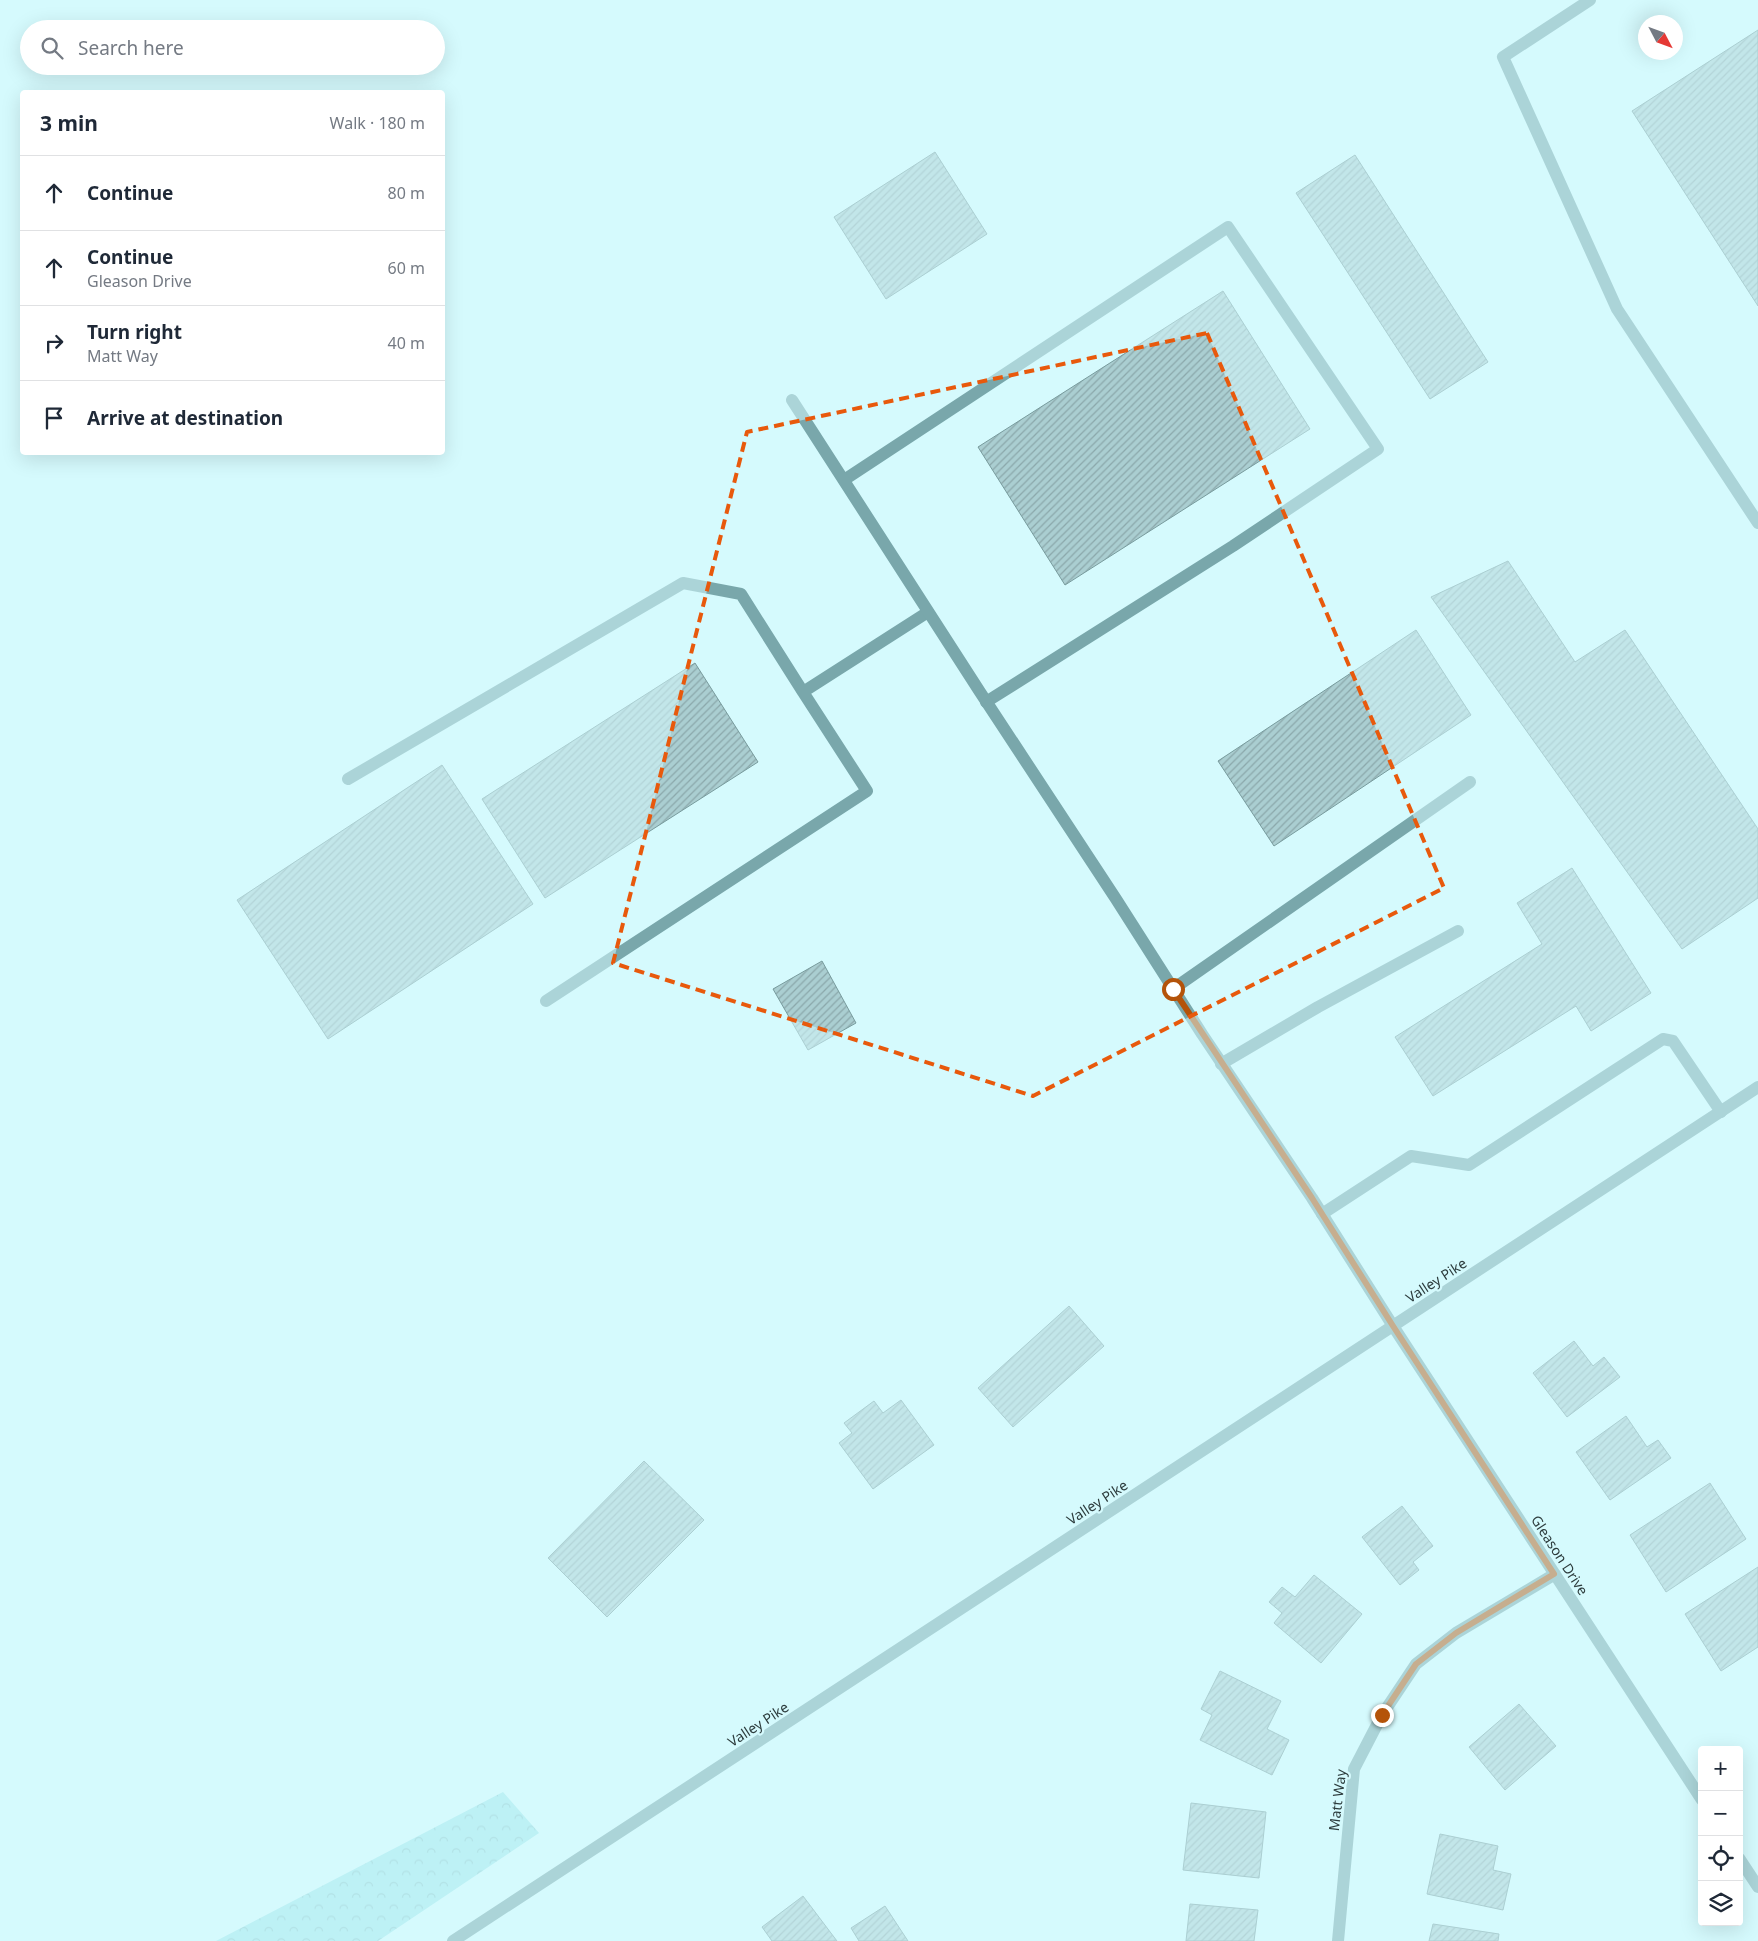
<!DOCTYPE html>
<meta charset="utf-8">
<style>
:root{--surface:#fff;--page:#f6f6f7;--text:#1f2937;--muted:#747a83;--line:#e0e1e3}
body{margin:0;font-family:"Noto Sans",sans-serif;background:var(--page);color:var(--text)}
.controls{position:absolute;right:15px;bottom:15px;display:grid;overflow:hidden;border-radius:5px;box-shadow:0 5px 20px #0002}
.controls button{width:45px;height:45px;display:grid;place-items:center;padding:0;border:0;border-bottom:1px solid var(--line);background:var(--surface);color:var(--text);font:25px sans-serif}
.compass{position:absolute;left:1638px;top:15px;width:45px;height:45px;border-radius:50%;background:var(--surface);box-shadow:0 5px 20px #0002;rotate:131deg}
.stop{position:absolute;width:15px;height:15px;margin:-11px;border:4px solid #b45309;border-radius:50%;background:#fff}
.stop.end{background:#b45309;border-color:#fff;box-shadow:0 1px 5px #0008}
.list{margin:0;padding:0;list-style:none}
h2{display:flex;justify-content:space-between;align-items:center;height:65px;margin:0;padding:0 20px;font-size:21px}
h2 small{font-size:16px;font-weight:400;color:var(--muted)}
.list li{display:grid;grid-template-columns:32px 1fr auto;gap:15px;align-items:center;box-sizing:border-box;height:75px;padding:0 20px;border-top:1px solid var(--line)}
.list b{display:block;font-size:19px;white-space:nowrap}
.list p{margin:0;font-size:16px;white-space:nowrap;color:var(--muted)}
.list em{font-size:16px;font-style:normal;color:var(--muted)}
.icon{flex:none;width:28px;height:28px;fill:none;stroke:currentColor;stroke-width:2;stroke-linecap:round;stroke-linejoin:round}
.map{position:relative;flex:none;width:1758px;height:1941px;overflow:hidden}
.search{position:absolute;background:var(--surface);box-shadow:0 5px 20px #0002;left:20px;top:20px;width:425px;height:55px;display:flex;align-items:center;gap:12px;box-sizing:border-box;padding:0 18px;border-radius:28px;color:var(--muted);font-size:19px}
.panel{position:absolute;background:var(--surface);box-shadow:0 5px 20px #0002;left:20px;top:90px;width:425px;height:365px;border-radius:5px}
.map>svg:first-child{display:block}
.forest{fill:url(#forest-crowns)}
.building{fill:url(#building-hatch);stroke:#789b9d}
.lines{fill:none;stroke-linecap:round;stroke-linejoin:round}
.service{stroke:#79a7ab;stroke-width:12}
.minor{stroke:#79a7ab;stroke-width:12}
.tertiary{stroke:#79a7ab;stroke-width:12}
.route{stroke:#b45309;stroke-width:6}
.marked{fill:none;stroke:#e8590c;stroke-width:4;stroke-dasharray:10 6;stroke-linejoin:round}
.labels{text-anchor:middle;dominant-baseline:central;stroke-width:4.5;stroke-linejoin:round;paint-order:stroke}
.street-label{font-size:14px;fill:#2d3c3d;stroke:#d5fafd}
</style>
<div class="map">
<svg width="1758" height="1941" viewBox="0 0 1758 1941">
<defs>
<pattern id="forest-crowns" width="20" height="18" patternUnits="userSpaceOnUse" patternTransform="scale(1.25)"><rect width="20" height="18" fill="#9fe6eb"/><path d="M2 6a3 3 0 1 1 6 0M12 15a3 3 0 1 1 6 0" fill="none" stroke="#89c6ca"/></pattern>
<pattern id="building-hatch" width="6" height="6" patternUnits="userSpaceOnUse" patternTransform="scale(1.25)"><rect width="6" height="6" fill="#aaced1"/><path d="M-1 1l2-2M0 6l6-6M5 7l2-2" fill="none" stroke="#8ba8ab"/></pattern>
</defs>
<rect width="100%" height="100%" fill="#d5fafd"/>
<path class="forest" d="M 503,1792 L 539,1833 L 378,1941 L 216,1941 Z"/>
<path class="building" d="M 1758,30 L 1758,306 L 1632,111 Z
M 935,152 L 987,234 L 886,299 L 834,217 Z
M 1355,155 L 1488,362 L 1430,399 L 1296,193 Z
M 1223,291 L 1310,429 L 1065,585 L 978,447 Z
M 1508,561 L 1575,662 L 1625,630 L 1758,829 L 1758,898 L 1682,949 L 1431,597 Z
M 1416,630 L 1471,715 L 1274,846 L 1218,761 Z
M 695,663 L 758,762 L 545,898 L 482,799 Z
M 442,765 L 533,904 L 328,1039 L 237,900 Z
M 1572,868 L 1651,993 L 1591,1031 L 1576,1006 L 1433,1096 L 1395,1037 L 1542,944 L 1517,903 Z
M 822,961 L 856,1023 L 808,1050 L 773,989 Z
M 1069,1306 L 1104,1346 L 1013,1427 L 978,1388 Z
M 1574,1341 L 1593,1366 L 1604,1357 L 1620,1377 L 1567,1417 L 1533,1373 Z
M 901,1400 L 934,1445 L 873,1489 L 839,1443 L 852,1433 L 844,1423 L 874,1401 L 883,1413 Z
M 1626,1416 L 1647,1447 L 1658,1440 L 1671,1458 L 1610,1500 L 1576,1452 Z
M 644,1461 L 704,1520 L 607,1617 L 548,1558 Z
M 1710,1483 L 1746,1539 L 1666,1592 L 1630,1535 Z
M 1402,1506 L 1433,1546 L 1413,1562 L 1419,1570 L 1400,1585 L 1362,1537 Z
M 1758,1567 L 1758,1647 L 1721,1671 L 1685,1614 Z
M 1314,1575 L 1362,1614 L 1321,1663 L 1274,1623 L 1282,1613 L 1269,1602 L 1282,1587 L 1295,1597 Z
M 1220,1671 L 1281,1701 L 1267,1729 L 1289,1740 L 1272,1775 L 1200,1740 L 1212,1715 L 1201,1709 Z
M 1519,1704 L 1556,1746 L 1505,1790 L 1469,1747 Z
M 1191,1803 L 1266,1812 L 1259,1878 L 1183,1870 Z
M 1440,1834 L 1498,1846 L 1493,1870 L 1511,1874 L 1503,1910 L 1427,1894 Z
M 803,1896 L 837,1941 L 772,1941 L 762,1927 Z
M 1190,1904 L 1258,1910 L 1254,1941 L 1186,1941 Z
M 885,1906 L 908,1941 L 859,1941 L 851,1928 Z
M 1433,1924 L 1499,1934 L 1498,1941 L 1429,1941 Z"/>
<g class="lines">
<path class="service" d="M 1590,0 L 1503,57 L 1617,309 L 1758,523
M 844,480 L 1228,227 L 1378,449 L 1233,546 L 986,702
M 348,779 L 683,583 L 741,594 L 803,692 L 928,612
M 1173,989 L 1470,782
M 546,1001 L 867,791 L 803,692
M 1221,1064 L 1318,1007 L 1458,931
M 1322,1214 L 1411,1156 L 1469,1165 L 1663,1039 L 1673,1041 L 1721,1112"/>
<path class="minor" d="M 792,400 L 980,692 L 1116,899 L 1202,1034 L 1312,1198 L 1393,1326 L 1702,1800
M 1739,1858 L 1758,1887
M 1338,1941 L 1354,1769 L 1382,1715 L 1416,1664 L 1456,1633 L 1555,1574"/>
<path class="tertiary" d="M 453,1941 L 1758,1087"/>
</g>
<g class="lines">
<path class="route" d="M 1173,989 L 1312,1198 L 1393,1326 L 1554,1574 L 1456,1633 L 1416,1664 L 1382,1715"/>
</g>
<path d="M0 0H1758V1941H0ZM 1207,333 L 1444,888 L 1033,1096 L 613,963 L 747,432 Z" fill="#d5fafd" fill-opacity=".55" fill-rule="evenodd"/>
<path class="marked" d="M 1207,333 L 1444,888 L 1033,1096 L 613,963 L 747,432 Z"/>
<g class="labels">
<g class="street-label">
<text transform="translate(1436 1280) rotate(-33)">Valley Pike</text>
<text transform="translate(1097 1502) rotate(-33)">Valley Pike</text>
<text transform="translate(1560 1555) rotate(57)">Gleason Drive</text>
<text transform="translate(758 1724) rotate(-33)">Valley Pike</text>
<text transform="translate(1337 1800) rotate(-83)">Matt Way</text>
</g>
</g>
</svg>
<div class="controls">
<button>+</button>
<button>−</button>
<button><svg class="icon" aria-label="locate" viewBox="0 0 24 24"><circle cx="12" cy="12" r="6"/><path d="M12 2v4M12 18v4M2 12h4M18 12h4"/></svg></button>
<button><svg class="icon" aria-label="layers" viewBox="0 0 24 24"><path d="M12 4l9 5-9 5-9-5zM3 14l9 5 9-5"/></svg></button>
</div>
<svg class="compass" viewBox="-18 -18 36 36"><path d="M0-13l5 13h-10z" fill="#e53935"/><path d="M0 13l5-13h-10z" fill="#747a83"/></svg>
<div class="stop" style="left:1173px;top:989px"></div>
<div class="stop end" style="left:1382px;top:1715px"></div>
<div class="search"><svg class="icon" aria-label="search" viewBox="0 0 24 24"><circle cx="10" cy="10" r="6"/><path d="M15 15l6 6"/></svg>Search here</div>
<section class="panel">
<h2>3 min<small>Walk · 180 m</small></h2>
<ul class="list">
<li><svg class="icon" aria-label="ahead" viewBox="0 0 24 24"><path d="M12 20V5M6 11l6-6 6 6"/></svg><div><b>Continue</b></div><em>80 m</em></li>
<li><svg class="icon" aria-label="ahead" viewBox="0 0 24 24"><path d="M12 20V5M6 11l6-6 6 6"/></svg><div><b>Continue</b><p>Gleason Drive</p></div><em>60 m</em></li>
<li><svg class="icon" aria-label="right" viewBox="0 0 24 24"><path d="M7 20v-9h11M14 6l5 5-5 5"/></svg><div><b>Turn right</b><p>Matt Way</p></div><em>40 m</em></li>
<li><svg class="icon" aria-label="arrive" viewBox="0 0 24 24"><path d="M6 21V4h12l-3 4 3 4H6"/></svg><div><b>Arrive at destination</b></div></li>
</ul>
</section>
</div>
